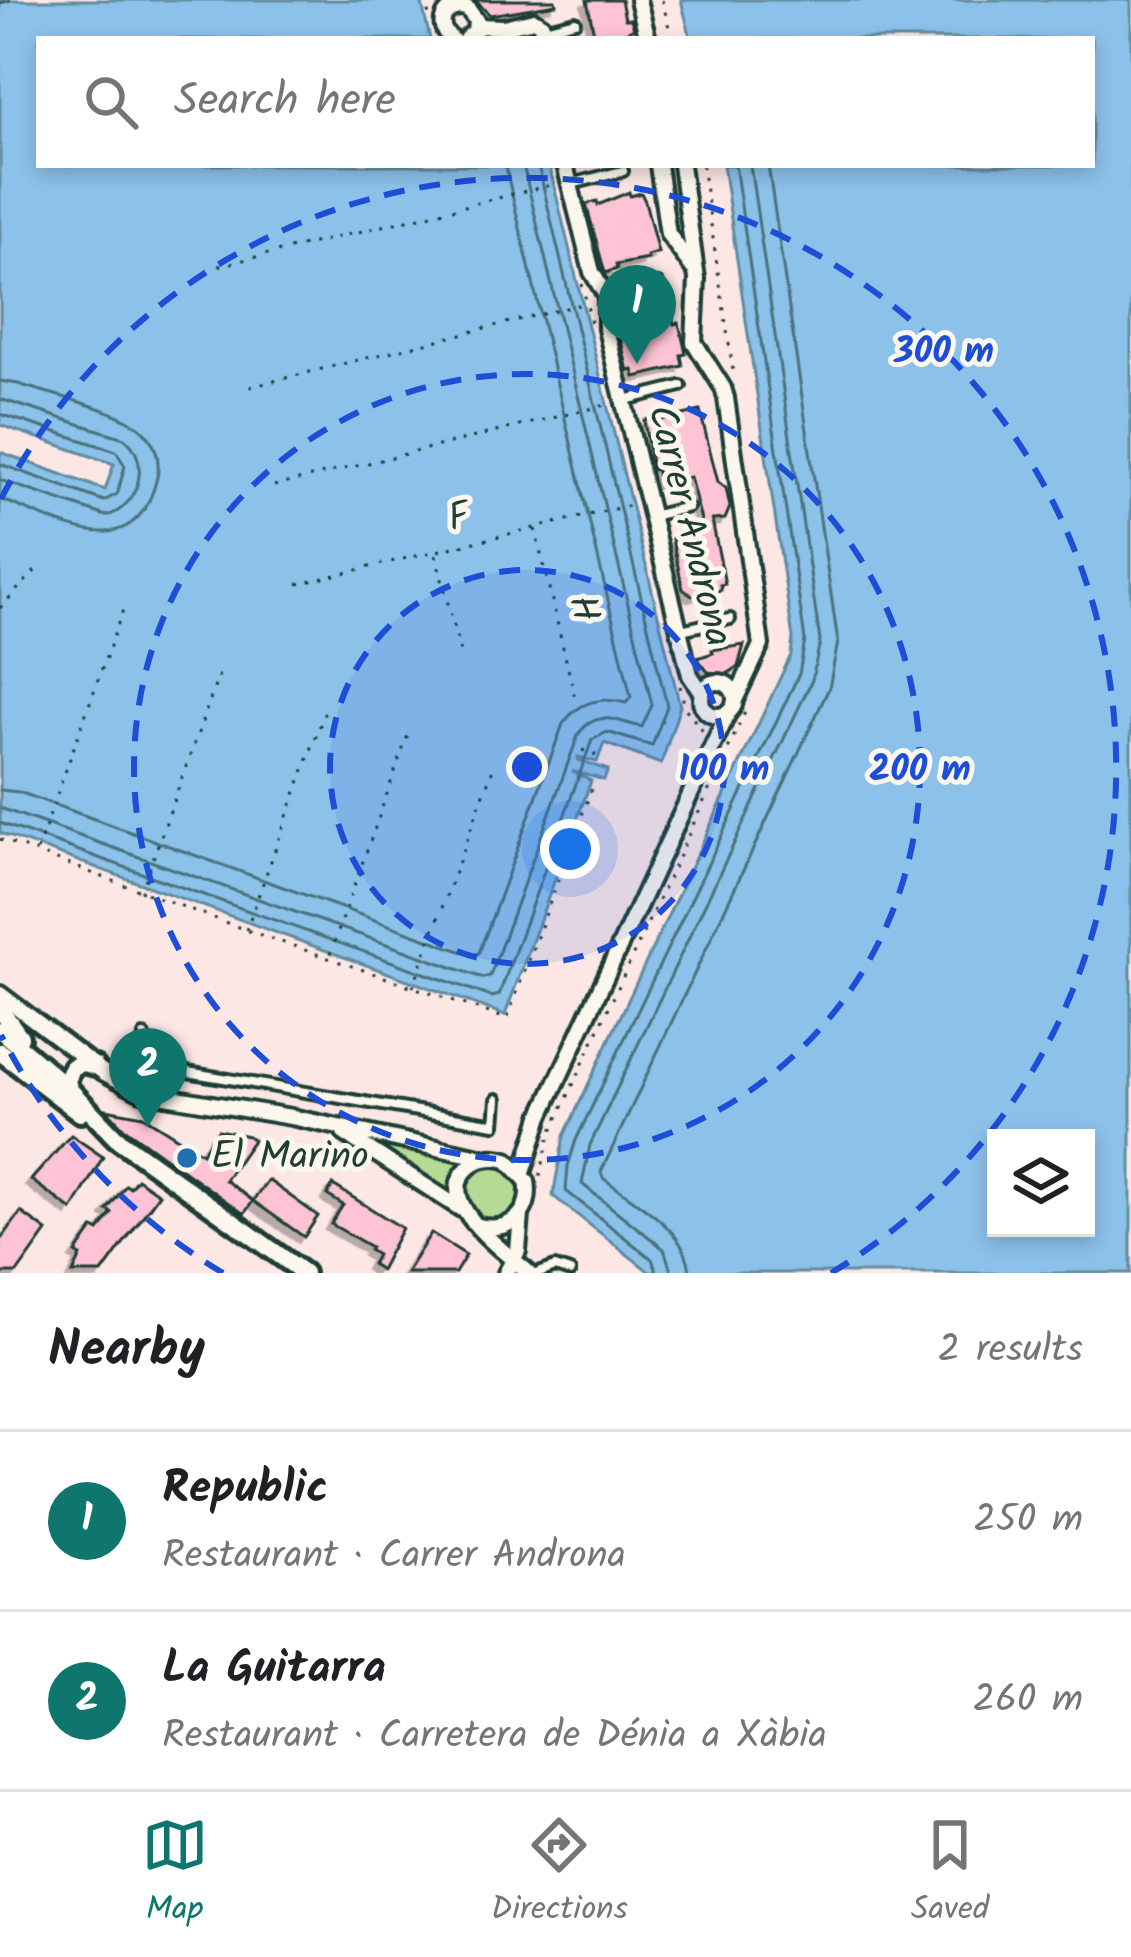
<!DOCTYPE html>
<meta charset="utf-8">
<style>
:root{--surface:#fff;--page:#f6f6f6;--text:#202124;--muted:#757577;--line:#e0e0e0;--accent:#0f766e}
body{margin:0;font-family:Kalam,sans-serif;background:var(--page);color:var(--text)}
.controls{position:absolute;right:36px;bottom:36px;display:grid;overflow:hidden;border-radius:0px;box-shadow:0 6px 18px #0003}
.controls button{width:108px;height:108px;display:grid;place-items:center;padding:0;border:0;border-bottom:3px solid var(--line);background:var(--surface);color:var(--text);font:60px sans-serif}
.you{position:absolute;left:570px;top:849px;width:42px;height:42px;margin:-30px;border:9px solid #fff;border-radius:50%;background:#1a73e8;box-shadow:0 0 0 18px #1a73e833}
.badge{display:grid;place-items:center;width:78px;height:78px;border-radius:50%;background:var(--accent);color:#fff;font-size:39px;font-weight:700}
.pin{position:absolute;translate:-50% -99px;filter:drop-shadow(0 3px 6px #0008)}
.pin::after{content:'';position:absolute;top:63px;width:42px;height:36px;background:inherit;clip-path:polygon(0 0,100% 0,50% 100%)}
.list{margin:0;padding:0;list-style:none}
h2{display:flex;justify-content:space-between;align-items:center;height:156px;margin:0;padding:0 48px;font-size:51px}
h2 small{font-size:39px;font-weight:400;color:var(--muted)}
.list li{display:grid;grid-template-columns:78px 1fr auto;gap:36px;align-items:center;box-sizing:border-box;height:180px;padding:0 48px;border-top:3px solid var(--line)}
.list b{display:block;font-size:45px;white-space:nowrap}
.list p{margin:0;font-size:39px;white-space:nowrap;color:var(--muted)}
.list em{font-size:39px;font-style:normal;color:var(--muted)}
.icon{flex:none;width:66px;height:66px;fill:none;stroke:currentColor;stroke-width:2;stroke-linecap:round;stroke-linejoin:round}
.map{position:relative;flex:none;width:1131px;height:1273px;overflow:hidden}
.search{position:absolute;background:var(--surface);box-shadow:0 6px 18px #0003;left:36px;right:36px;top:36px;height:132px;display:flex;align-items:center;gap:30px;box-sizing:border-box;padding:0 42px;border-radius:0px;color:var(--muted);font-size:45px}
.sheet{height:516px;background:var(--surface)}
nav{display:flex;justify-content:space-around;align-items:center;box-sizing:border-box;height:168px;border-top:3px solid var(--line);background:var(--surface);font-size:33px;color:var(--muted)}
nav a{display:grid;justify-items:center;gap:6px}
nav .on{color:var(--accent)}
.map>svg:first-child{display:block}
.green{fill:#b4da96;stroke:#6a8c65;stroke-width:3}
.water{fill:#8cc1ea;stroke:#608ca1;stroke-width:3;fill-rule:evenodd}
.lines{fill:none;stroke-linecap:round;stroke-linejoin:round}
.shore{stroke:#4b727d;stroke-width:3}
.ferry{stroke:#3a5e62;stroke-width:3;stroke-dasharray:15 12;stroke-linecap:butt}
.building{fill:#fec3d5;stroke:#1f3d34;stroke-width:3;filter:url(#shadow)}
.service-casing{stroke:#1f3d34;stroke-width:16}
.minor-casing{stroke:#1f3d34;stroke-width:22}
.tertiary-casing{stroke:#1f3d34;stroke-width:26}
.path{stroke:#1f3d34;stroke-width:3;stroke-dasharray:3 9;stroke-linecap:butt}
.service{stroke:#fbf7ec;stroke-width:8}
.minor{stroke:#fbf7ec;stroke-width:14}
.tertiary{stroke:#fbf7ec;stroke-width:16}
.ring{fill:none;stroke:#1d4ed8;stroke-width:6;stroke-dasharray:21 15}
.poi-dot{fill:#1f6fb2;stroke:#fbf7ec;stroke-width:4.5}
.labels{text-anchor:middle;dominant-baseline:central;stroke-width:10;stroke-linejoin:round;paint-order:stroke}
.street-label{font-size:39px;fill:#1f3d34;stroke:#fbf7ec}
.poi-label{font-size:39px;fill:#1f3d34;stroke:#fbf7ec;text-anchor:start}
.centre{fill:#1d4ed8;stroke:#fbf7ec;stroke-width:6}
.ring-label{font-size:36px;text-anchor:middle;font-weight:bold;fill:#1d4ed8;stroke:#fbf7ec;stroke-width:10;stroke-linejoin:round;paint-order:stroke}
</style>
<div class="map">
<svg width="1131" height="1273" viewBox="0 0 1131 1273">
<defs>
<filter id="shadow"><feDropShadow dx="-5.5" dy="5.5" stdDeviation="0" flood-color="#0004"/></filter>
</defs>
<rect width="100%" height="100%" fill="#fce7e5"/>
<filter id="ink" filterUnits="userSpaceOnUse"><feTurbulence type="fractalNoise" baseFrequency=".00833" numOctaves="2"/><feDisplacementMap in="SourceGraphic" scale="24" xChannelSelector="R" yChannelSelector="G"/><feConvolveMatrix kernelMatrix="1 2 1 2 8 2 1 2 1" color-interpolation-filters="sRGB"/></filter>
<g filter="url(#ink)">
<path class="green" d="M 370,1142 L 464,1161 L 454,1174 L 450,1195 Z
M465 1192a27 27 0 1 1 54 0a27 27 0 1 1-54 0Z"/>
<path class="water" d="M 0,0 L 421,0 L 430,39 L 39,39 L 39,165 L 549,165 L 680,706 L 661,764 L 604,743 L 597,762 L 578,757 L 578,760 L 608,770 L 604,780 L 572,771 L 591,781 L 505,1015 L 0,833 L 0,452 L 105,490 L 114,464 L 0,425 Z
M 681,0 L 1131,0 L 1131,1273 L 651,1273 L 553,1196 L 564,1136 L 791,655 L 793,638 L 723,165 L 1092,165 L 1092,39 L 691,39 ZM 1086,1138 L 1086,1228 L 996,1228 L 996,1138 Z"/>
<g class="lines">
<path class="shore" d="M 0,381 L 18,384 C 49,394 117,409 140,428 C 155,440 161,459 157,477 C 135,571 60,521 0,499
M 0,399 L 124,438 C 152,459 139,508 106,516 L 0,480
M 0,414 L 116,451 L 125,466 L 117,494 L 104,501 L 0,464
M 0,790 L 19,792 L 472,955 L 479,953 L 563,724 C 579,701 600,696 626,703 L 631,697 L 505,165
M 0,808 L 483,978 L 490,976 L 579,733 C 598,708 617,722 642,727 L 652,705 L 523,165
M 0,823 L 492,997 L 499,995 L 592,740 L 607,732 L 652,746 L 667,706 L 538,165
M 657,1273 L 652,1259 L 566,1191 L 568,1166 L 576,1140 L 799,674 L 805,640 L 735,165
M 672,1273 L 664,1249 L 582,1184 L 590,1145 L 812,680 L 820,641 L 750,165
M 690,1273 C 688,1229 634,1202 603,1178 L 601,1172 L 829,688 L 838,642 L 768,165"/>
<path class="ferry" d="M 0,3 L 11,0"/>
</g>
<path class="building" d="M 475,0 L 555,0 L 556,4 L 490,15 Z
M 587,0 L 621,0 L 625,19 L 631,19 L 634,28 L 628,31 L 630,39 L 595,39 Z
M 629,192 L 630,196 L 641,193 L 645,201 L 658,253 L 647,256 L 648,259 L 616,265 L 617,269 L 605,273 L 586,204 L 597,201 L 598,205 Z
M 671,313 L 674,324 L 679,323 L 686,354 L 681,355 L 683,366 L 635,377 L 633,370 L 628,371 L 619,332 L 624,331 L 623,323 Z
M 700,411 L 718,482 L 726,488 L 730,507 L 725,519 L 712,520 L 725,584 L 720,585 L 721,590 L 693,596 L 683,589 L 672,539 L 704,532 L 690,477 L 660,483 L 656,469 L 652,470 L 644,420 L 656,417 L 657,421 Z
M 744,645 L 738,667 L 727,674 L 708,672 L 697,658 L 713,653 L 712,650 Z
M 106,1109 L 143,1116 L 202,1153 L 218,1130 L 248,1136 L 253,1140 L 225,1180 L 253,1201 L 244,1214 L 124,1128 Z
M 71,1135 L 103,1157 L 72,1210 L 31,1180 Z
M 137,1179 L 159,1194 L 102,1273 L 73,1273 L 81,1256 L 76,1253 L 94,1228 L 99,1231 L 112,1213 L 107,1210 L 126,1185 L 130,1188 Z
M 268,1180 L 318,1216 L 304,1237 L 253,1201 Z
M 333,1185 L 402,1228 L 380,1270 L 372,1264 L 377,1255 L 369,1250 L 371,1247 L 331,1224 L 343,1205 L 327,1195 Z
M 21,1212 L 47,1231 L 17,1273 L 0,1273 L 0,1241 Z
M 431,1233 L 466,1255 L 455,1273 L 406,1273 Z"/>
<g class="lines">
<defs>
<path id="service" d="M 544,29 L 575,21
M 571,184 L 623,171
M 607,296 L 658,284
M 625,400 L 681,386
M 652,516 L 688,507
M 681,630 L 730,619
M 144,1036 L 140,1064 L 495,1124 L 497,1099
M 539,1273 L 555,1267 L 570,1272"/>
<path id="minor" d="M 638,0 L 648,39
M 477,26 L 503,27 L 534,20 L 542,25 L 545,39
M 452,39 C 433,25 445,3 467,8 L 476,20 L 475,31 L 466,39
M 565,165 L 592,272 L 606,296 L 606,329 L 690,675 L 702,693
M 658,165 L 668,234 L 693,268
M 681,165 L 697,279 L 694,342 L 723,388 L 726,398 L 761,645 L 735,700
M701 699a17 17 0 1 1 34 0a17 17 0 1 1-34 0Z
M 0,994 L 103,1072 L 141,1092 L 291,1117 L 485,1158
M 344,1133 L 461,1209
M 523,1173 L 541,1116 L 728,713
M 479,1226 C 510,1233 533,1213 527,1181 L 507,1160 C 493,1156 480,1157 469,1167 C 431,1201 504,1251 529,1273
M 506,1273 L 518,1251 L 521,1215"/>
<path id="tertiary" d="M 0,1009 L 20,1037
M 0,1030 L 70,1090 L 116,1138 L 304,1273
M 0,1052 L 80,1113
M 70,1090 L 67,1082 L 72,1067 L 84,1063 L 95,1066"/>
</defs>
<use href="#service" class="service-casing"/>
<use href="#minor" class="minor-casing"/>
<use href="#tertiary" class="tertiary-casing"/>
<path class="path" d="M 425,0 L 429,16
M 662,0 L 672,39
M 517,39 L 523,39
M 702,165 L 734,377
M 219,266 L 555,184
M 582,284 L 592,327
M 250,387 L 586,303
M 274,486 L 610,404
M 535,529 L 576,702
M 436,555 L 460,652
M 298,584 L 635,504
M 0,608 L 35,571
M 680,686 L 685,708 L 705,734
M 582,750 L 599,756
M 0,839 L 246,930 L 507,1019 L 592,788
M 37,851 L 125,604
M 141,892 L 221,669
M 246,930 L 327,706
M 330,954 L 408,735
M 413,987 L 495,763
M 540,1176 L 550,1135 L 747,708"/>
<use href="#service" class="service"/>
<use href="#minor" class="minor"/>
<use href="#tertiary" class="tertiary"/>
</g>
</g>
<circle cx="527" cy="767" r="197" fill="#1d4ed8" fill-opacity=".12"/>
<g class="ring">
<circle cx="527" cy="767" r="197"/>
<circle cx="527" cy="767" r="393"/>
<path d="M223 1273A590 590 0 0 1 1 1035M1 499A590 590 0 1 1 831 1273"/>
</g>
<circle class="poi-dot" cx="187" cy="1158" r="12"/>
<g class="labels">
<g class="street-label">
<text transform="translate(459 519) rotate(-13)">F</text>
<text transform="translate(688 526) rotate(76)">Carrer Androna</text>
<text transform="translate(582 609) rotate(77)">H</text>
</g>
<g class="poi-label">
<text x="211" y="1158">El Marino</text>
</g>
</g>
<circle cx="527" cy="767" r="18" class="centre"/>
<g class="ring-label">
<text x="944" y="362">300 m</text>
<text x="724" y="780">100 m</text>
<text x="920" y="780">200 m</text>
</g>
</svg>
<div class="controls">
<button><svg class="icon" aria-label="layers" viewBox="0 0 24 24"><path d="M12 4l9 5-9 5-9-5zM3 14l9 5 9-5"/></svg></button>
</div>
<div class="you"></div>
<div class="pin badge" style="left:637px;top:364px">1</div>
<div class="pin badge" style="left:148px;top:1127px">2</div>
<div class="search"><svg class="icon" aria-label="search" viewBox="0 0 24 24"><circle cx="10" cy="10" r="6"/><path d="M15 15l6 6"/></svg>Search here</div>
</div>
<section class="sheet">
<h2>Nearby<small>2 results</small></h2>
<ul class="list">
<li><span class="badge">1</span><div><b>Republic</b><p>Restaurant · Carrer Androna</p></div><em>250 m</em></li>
<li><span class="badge">2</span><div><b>La Guitarra</b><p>Restaurant · Carretera de Dénia a Xàbia</p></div><em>260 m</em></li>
</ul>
</section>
<nav>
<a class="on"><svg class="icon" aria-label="map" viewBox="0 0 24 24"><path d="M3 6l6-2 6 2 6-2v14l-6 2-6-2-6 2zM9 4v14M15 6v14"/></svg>Map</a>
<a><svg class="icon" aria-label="directions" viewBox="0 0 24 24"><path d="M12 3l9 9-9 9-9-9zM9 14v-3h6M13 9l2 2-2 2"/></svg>Directions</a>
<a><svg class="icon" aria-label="saved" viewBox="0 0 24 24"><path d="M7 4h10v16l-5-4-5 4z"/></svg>Saved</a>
</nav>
